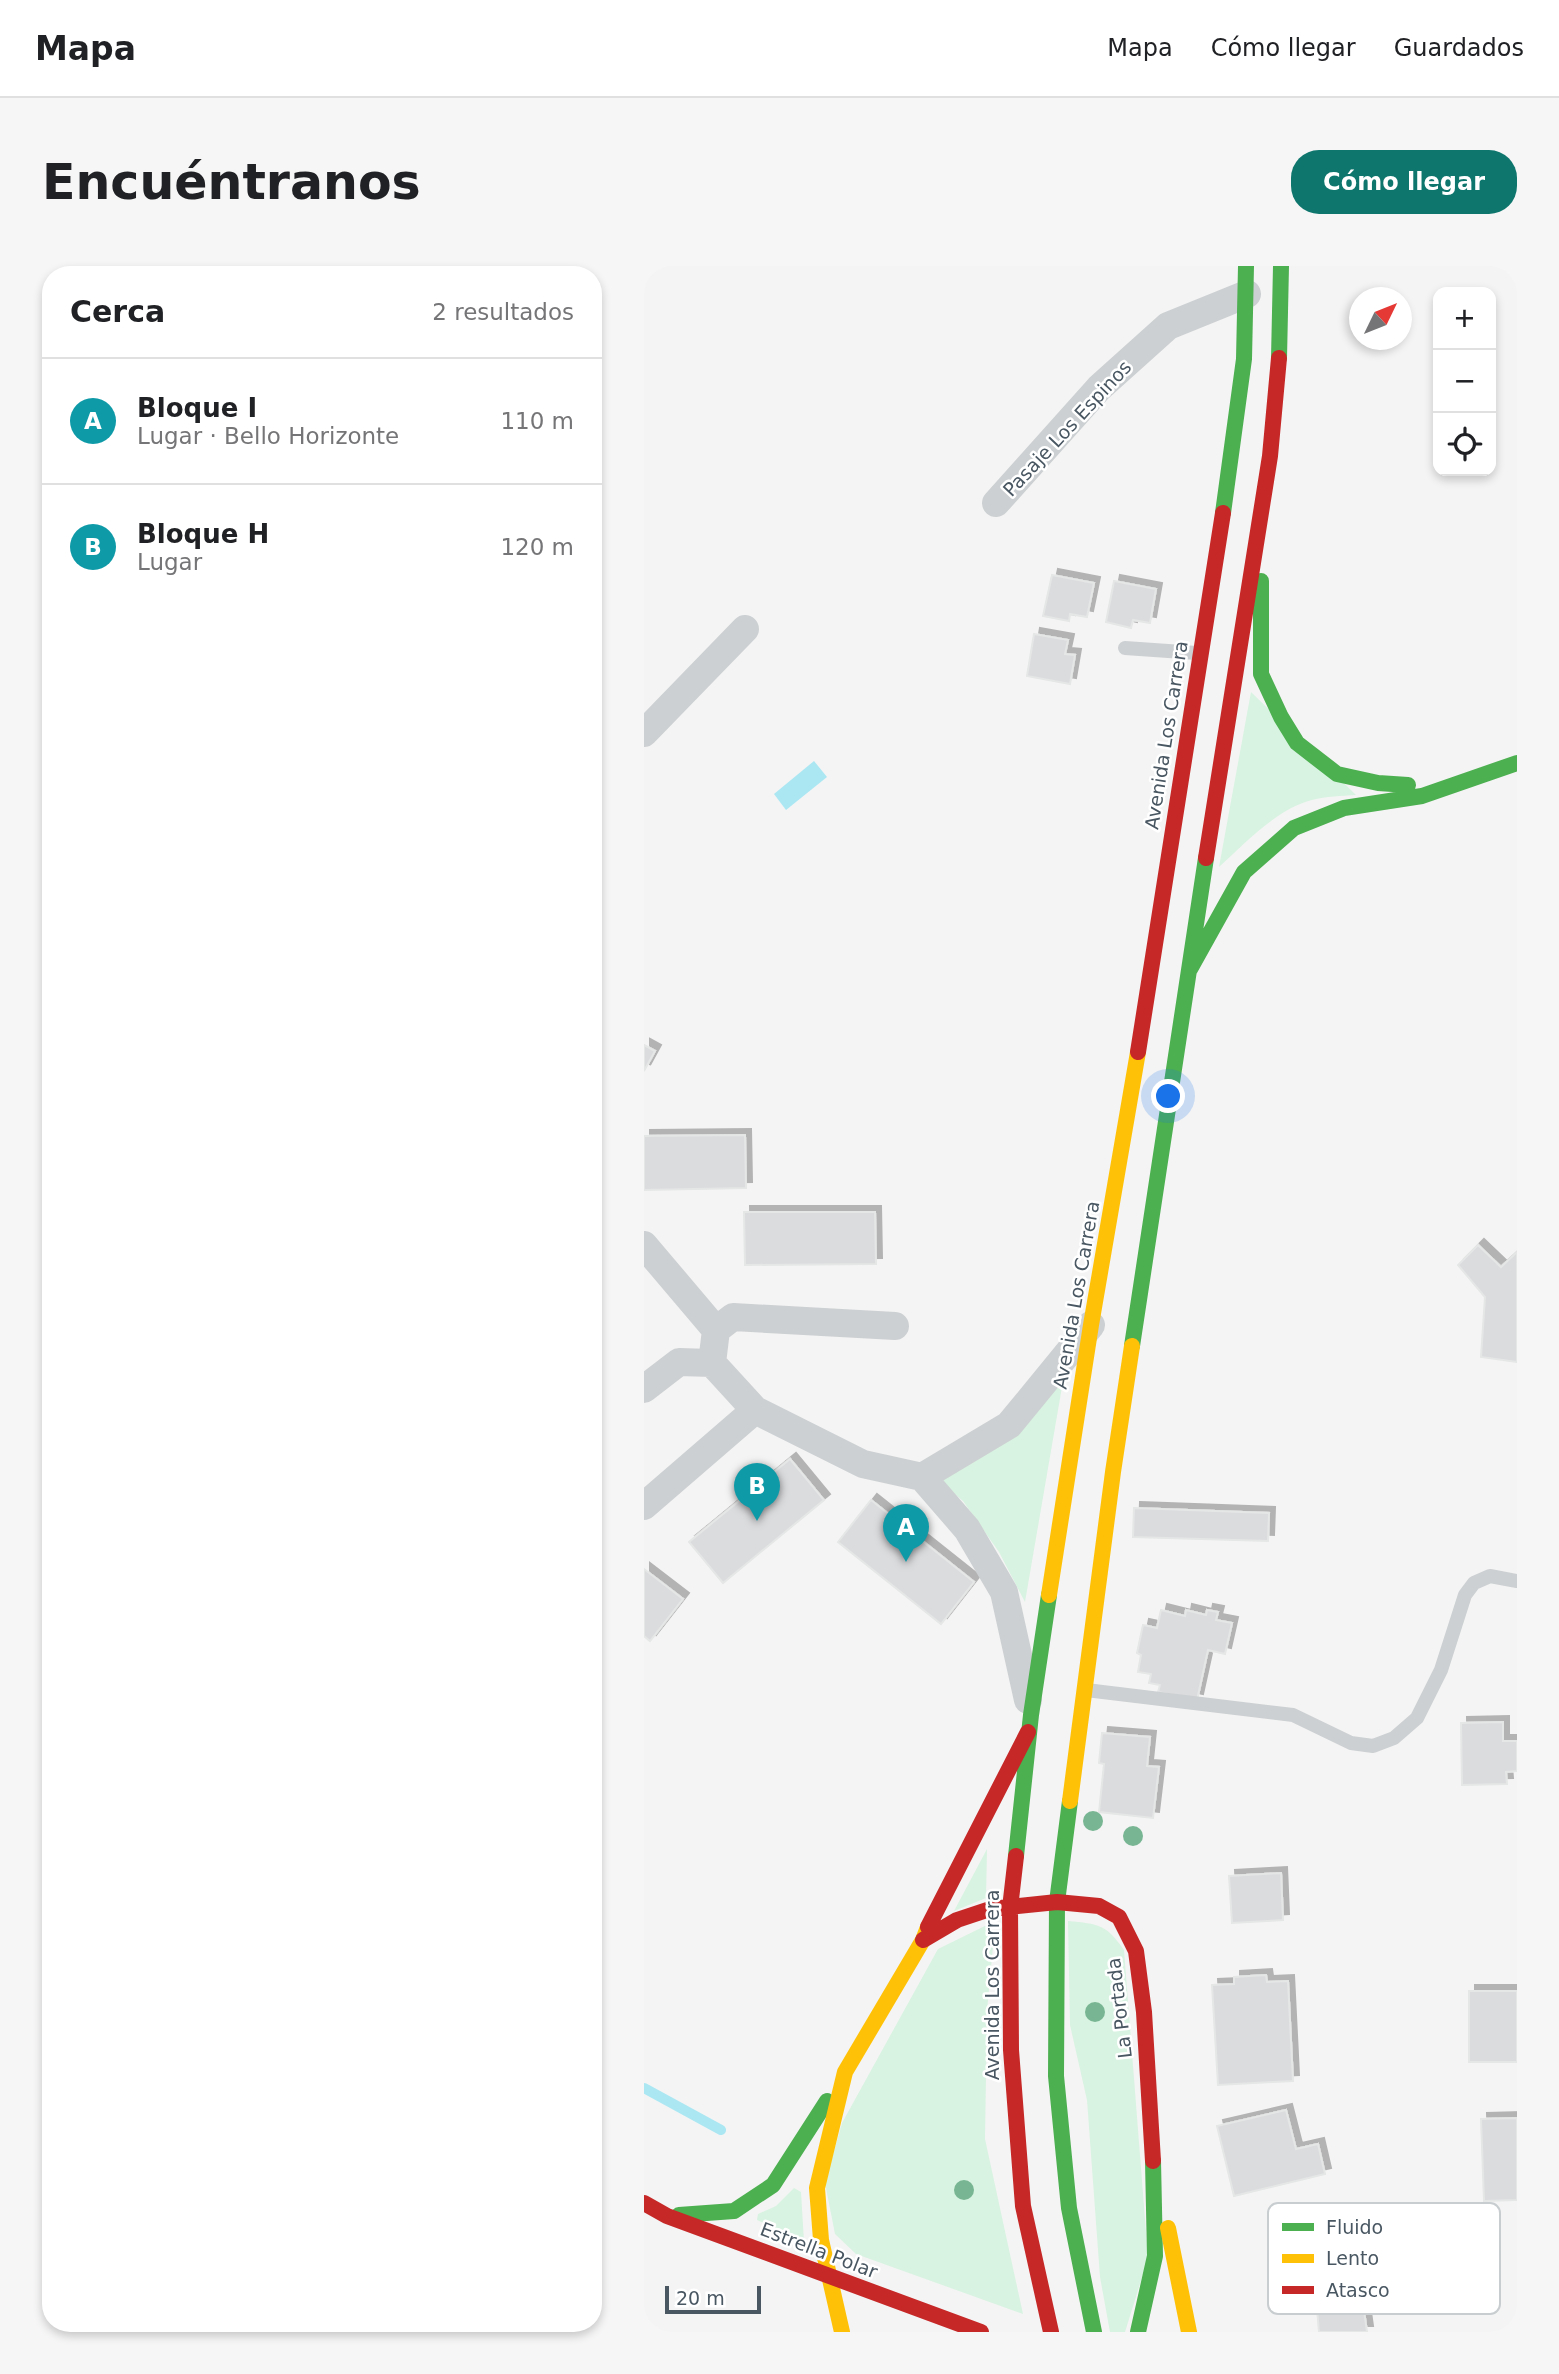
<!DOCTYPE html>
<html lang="es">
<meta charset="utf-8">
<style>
:root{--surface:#fff;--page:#f6f6f6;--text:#202124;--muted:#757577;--line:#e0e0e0;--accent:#0f766e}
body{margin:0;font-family:"DejaVu Sans",sans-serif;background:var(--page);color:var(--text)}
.controls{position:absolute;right:21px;top:21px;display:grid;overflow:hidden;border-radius:14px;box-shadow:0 4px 10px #0003}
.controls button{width:63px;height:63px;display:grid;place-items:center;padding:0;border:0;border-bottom:2px solid var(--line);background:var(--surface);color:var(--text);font:35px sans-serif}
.compass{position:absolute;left:705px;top:21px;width:63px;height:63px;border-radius:50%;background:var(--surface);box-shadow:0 4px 10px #0003;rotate:47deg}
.scale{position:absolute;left:21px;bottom:18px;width:96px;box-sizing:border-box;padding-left:7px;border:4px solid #495762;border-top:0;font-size:19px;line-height:24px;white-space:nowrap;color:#495762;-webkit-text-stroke:5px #fff;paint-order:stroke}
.you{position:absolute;left:525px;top:831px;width:24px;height:24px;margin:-18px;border:5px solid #fff;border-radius:50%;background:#1a73e8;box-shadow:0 0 0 10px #1a73e833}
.badge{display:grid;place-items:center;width:46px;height:46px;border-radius:50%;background:var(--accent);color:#fff;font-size:23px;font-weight:700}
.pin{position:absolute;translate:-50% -58px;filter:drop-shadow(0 2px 4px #0008)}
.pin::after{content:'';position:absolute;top:37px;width:24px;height:21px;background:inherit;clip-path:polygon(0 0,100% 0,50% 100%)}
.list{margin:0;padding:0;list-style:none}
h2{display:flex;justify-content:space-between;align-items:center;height:91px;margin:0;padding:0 28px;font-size:30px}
h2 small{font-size:23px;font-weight:400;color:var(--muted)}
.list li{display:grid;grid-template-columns:46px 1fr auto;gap:21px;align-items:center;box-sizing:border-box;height:126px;padding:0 28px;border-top:2px solid var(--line)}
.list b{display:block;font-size:26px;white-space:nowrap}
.list p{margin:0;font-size:23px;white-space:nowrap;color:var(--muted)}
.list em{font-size:23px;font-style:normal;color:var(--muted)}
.icon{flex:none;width:38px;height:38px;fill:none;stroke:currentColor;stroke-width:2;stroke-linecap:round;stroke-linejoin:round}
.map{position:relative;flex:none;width:873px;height:2066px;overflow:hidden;border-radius:28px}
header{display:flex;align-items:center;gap:42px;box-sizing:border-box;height:98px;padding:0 35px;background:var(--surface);border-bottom:2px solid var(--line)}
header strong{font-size:33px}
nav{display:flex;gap:38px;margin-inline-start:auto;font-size:24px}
.intro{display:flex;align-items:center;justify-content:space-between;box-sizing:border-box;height:168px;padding:0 42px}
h1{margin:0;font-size:49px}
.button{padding:18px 32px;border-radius:28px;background:var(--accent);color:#fff;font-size:24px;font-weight:700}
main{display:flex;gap:42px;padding:0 42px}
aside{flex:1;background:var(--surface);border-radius:28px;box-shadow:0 4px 10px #0003}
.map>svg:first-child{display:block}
.green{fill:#d8f3e1}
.water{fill:#aae7f3}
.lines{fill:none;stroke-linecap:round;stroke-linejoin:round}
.stream{stroke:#aae7f3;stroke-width:10}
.building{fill:#dbdcde;stroke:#e5e6e6;stroke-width:2;filter:url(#shadow)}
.lane{stroke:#cdd0d2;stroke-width:14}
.street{stroke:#cdd0d2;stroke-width:28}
.fast{stroke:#4caf50;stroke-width:16}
.slow{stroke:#ffc107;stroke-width:16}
.jam{stroke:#c62828;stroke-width:16}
.tree{fill:#78b693}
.labels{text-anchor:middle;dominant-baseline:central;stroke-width:5;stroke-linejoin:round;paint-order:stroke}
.street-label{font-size:19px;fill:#495762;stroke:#fff}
.key{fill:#fff;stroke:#c8cdd0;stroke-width:2}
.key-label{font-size:19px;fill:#495762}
</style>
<header>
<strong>Mapa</strong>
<nav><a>Mapa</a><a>Cómo llegar</a><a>Guardados</a></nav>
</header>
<div class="intro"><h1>Encuéntranos</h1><a class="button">Cómo llegar</a></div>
<main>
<aside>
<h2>Cerca<small>2 resultados</small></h2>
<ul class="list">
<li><span class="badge" style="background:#0f9aa8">A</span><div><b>Bloque I</b><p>Lugar · Bello Horizonte</p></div><em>110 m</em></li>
<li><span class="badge" style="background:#0f9aa8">B</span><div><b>Bloque H</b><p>Lugar</p></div><em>120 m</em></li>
</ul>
</aside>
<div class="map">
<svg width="873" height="2066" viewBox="0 0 873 2066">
<defs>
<filter id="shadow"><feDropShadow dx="6" dy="-6" stdDeviation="0" flood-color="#0004"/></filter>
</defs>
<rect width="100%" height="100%" fill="#f4f4f4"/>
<path class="green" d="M 607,426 L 712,529 C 698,530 682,530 668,534 C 634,542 601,577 575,601 Z
M 419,1115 L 381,1336 L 355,1286 L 319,1235 L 294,1214 L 385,1150 Z
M 343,1583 L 342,1632 L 310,1645 Z
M 424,1655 C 455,1658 462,1658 480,1684 L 504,1992 L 481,2066 L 466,2066 L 456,2011 L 443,1834 L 426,1759 Z
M 345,1658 L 349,1680 L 343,1745 L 341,1873 L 379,2048 L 212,1988 L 191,1968 L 181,1917 L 198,1857 L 294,1683 Z
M 150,1922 L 157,1926 L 160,1976 L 113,1954 L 114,1948 L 132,1940 Z"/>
<path class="water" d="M 170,495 L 183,511 L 142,544 L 130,528 Z"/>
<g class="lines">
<path class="stream" d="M 0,1822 L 77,1864"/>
</g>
<path class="building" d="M 408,309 L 450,317 L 443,351 L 426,348 L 425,355 L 399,350 Z
M 470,315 L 512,323 L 506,357 L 489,354 L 487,362 L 462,356 Z
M 390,368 L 424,374 L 421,388 L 431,389 L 426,418 L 383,410 Z
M 0,779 L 11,785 L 0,805 Z
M 101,869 L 102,922 L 0,924 L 0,870 Z
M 100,946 L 231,946 L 232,998 L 101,999 Z
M 834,979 L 857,1001 L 873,986 L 873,1096 L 837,1091 L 841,1031 L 814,999 Z
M 146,1193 L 180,1234 L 79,1317 L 45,1276 Z
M 227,1234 L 330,1316 L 297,1358 L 194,1276 Z
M 490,1242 L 625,1247 L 624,1275 L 489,1271 Z
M 0,1303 L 39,1333 L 6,1375 L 0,1370 Z
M 517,1344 L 541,1350 L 542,1344 L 562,1349 L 563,1344 L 574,1346 L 572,1354 L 588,1357 L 581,1388 L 564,1384 L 553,1434 L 514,1426 L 516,1419 L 505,1417 L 507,1408 L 494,1406 L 497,1389 L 493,1387 L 499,1359 L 513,1362 Z
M 859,1456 L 859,1475 L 873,1475 L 873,1505 L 862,1506 L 863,1518 L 818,1519 L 817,1457 Z
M 458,1467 L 506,1471 L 503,1500 L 515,1501 L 509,1552 L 455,1546 L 460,1498 L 455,1497 Z
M 637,1607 L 639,1654 L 588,1657 L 585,1610 Z
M 622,1709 L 623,1716 L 644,1715 L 649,1815 L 574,1819 L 568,1719 L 590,1718 L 590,1711 Z
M 825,1725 L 873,1725 L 873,1796 L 825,1796 Z
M 642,1844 L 652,1883 L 674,1878 L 681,1908 L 590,1930 L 573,1860 Z
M 873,1852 L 873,1934 L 840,1935 L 837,1853 Z
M 719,2038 L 723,2066 L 675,2066 L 673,2043 Z"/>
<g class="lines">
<path class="lane" d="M 481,382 L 553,387
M 442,1424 L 649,1449 L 707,1477 L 729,1480 L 750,1472 L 773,1452 L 797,1404 L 821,1329 L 830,1317 L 846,1310 L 873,1315"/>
<path class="street" d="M 352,237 L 455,122 L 524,60 L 603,28
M 0,467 L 101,363
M 0,979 L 72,1064 L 68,1097 L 111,1144 L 219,1198 L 278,1211
M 72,1064 L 89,1051 L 251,1060
M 0,1123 L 35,1096 L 68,1097
M 278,1211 L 323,1263 L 360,1326 L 384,1434
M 278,1211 L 365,1159 L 447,1059
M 0,1240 L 111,1144"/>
<path class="fast" d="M 635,92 L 637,0
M 579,247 L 600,93 L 602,0
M 617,315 L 617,408 L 637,451 L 653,477 L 693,508 L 734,517 L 764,519
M 546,703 L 600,606 L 650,562 L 700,542 L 778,530 L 873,497
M 488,1080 L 562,592
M 426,1535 L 413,1636 L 412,1810 L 425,1942 L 450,2066
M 372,1590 L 387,1449 L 405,1329
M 35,1949 L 90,1945 L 129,1919 L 183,1835
M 494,2066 L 511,1990 L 509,1895"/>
<path class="slow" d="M 405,1329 L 447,1059 L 494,786
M 426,1535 L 469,1206 L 488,1080
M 524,1962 L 545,2066
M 198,2066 L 177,1974 L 173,1922 L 201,1806 L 279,1674 L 284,1661"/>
<path class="jam" d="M 562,592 L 626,190 L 635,92
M 494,786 L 579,247
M 372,1590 L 366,1642 L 367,1784 L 379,1940 L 407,2066
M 284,1661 L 384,1466
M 279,1674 L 313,1654 L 346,1643 L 413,1636 L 455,1640 L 475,1651 L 492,1685 L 500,1746 L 509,1895
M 0,1937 L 23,1950 L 337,2066"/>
</g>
<g class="tree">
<circle cx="449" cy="1555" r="10"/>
<circle cx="489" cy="1570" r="10"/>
<circle cx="451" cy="1746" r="10"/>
<circle cx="320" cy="1924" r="10"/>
</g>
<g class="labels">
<g class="street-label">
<text transform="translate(423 162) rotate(-47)">Pasaje Los Espinos</text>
<text transform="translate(522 469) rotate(-81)">Avenida Los Carrera</text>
<text transform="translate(432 1029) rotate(-80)">Avenida Los Carrera</text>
<text transform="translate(348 1719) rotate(-90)">Avenida Los Carrera</text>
<text transform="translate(475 1742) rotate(-97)">La Portada</text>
<text transform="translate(175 1984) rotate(21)">Estrella Polar</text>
</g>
</g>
<rect x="624" y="1937" width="232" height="111" rx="10" class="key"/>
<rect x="638" y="1957" width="32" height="8" fill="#4caf50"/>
<rect x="638" y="1988" width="32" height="9" fill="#ffc107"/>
<rect x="638" y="2020" width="32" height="8" fill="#c62828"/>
<g class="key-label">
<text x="682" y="1968">Fluido</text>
<text x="682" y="1999">Lento</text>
<text x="682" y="2031">Atasco</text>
</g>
</svg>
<div class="controls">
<button>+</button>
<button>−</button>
<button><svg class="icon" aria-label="locate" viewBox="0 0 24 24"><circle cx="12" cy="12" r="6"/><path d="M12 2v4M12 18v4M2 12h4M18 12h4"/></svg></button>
</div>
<svg class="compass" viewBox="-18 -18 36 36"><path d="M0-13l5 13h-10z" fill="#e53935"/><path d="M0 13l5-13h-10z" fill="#757577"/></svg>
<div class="scale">20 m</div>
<div class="you"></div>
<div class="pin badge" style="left:262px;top:1296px;background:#0f9aa8">A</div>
<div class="pin badge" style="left:113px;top:1255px;background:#0f9aa8">B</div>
</div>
</main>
